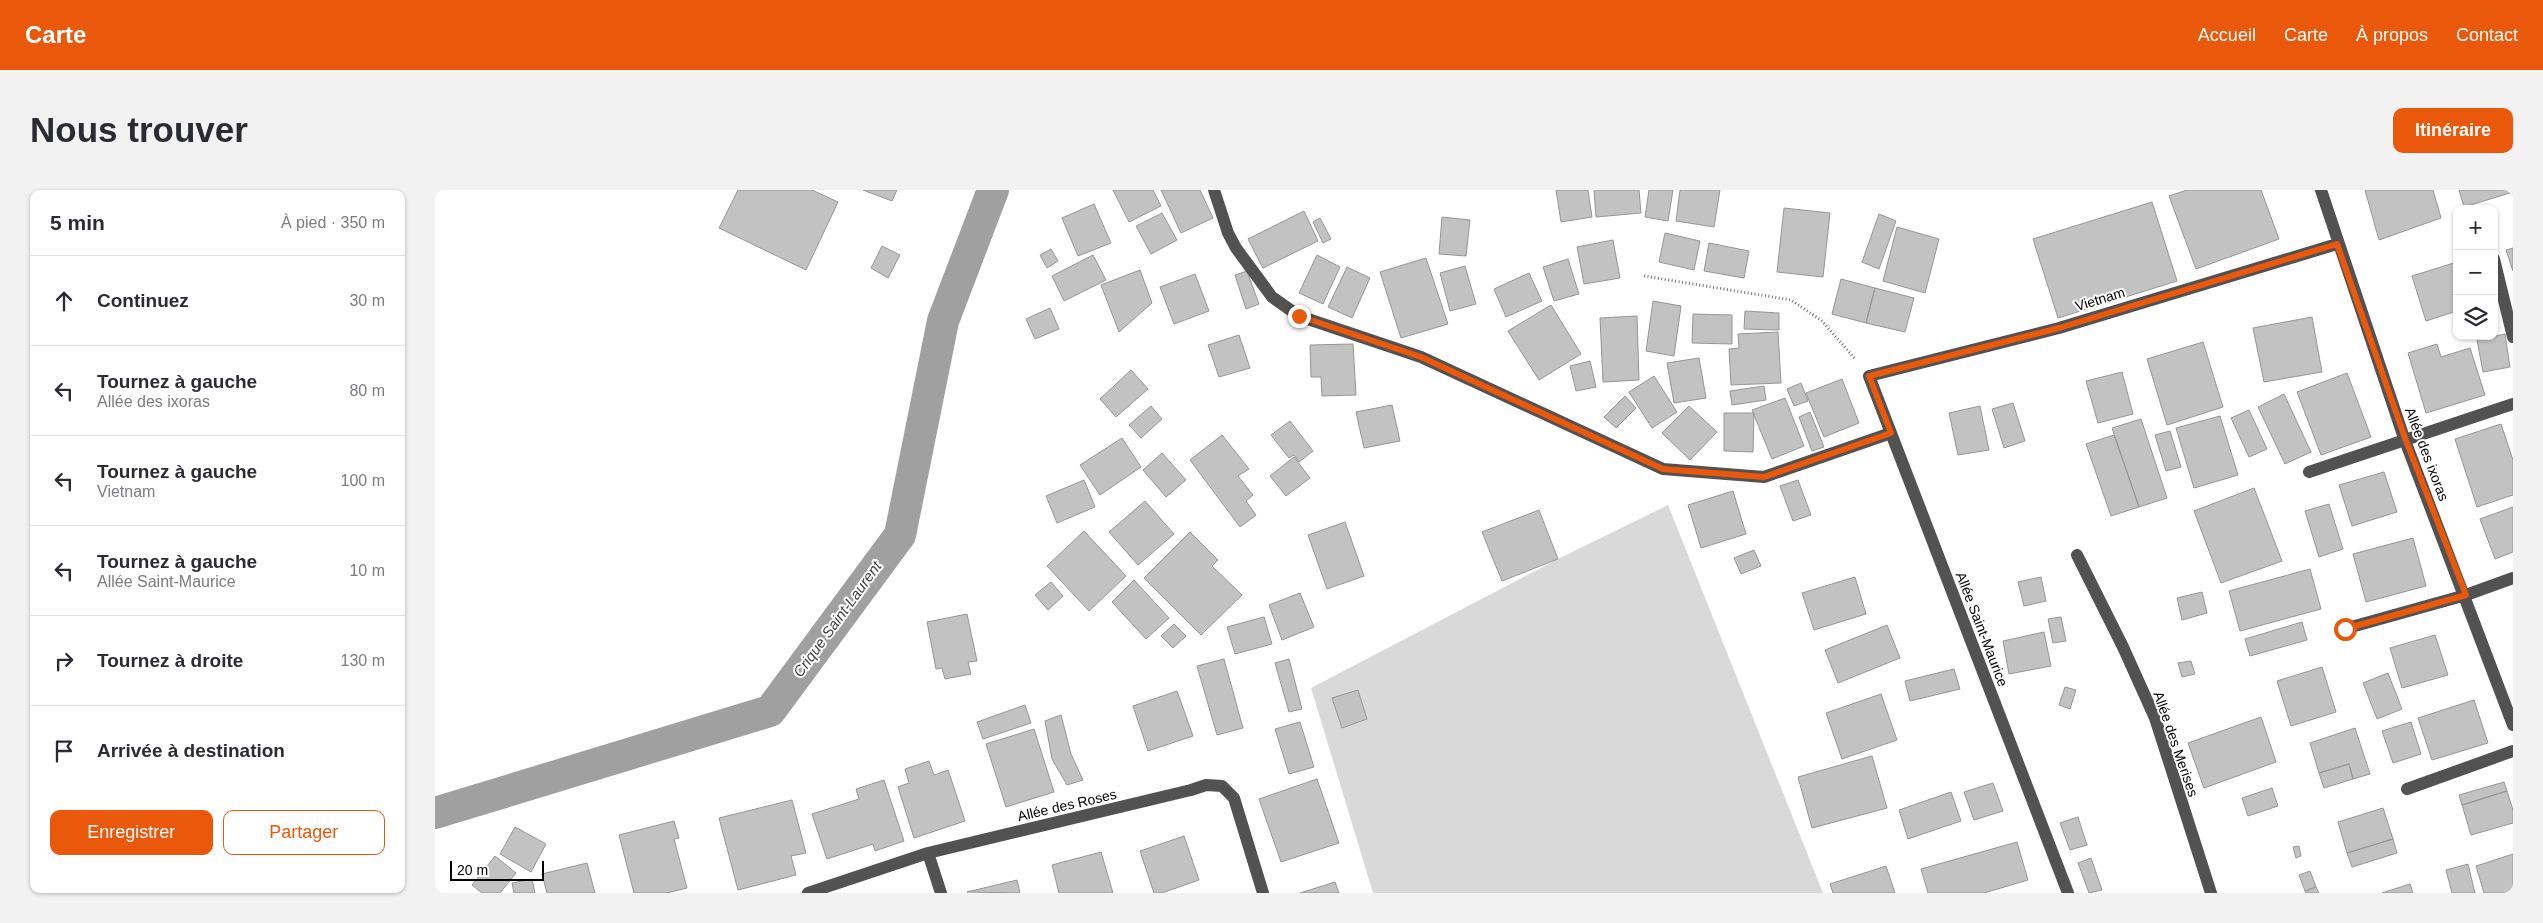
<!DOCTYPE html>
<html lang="fr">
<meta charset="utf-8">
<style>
:root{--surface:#fff;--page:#f2f2f3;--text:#2b2b33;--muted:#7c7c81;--line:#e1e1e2;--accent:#ea580c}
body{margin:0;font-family:Arial,sans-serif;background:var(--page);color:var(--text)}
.controls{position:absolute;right:15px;top:15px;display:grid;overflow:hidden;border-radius:10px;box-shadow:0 1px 4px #0004}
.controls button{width:45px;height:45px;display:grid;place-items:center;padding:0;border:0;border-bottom:1px solid var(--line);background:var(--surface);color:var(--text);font:25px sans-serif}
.scale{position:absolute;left:15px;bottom:12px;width:94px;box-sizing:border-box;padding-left:5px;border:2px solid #000;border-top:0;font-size:14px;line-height:18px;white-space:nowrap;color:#000;-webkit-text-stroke:4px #fff;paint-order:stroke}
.stop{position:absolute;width:15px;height:15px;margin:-11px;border:4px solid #ea580c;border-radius:50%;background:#fff}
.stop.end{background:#ea580c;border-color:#fff;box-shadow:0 1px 5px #0008}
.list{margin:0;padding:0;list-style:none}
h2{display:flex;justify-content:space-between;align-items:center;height:65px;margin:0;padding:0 20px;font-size:21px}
h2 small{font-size:16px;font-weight:400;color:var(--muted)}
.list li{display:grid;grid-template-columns:32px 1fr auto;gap:15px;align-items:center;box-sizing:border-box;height:90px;padding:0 20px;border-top:1px solid var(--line)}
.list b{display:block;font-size:19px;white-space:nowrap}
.list p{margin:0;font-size:16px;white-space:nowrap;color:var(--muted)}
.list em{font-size:16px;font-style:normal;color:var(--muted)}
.actions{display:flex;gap:10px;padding:15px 20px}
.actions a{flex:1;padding:11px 0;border:1px solid var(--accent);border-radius:10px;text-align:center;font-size:18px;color:var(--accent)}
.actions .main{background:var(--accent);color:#fff}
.icon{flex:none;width:28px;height:28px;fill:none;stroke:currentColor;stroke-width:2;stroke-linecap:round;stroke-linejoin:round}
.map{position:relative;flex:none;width:2078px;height:703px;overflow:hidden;border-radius:10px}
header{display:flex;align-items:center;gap:30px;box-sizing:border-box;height:70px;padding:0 25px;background:var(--accent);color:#fff}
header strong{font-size:24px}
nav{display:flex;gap:28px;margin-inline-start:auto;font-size:18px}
.intro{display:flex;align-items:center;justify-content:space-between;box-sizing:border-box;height:120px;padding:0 30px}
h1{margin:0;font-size:35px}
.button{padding:12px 22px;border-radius:10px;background:var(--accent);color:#fff;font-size:18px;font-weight:700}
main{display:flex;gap:30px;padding:0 30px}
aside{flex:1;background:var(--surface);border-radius:10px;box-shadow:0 1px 4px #0004}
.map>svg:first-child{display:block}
.green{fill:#d9d9d9}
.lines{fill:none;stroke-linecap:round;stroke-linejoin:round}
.canal{stroke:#a0a0a0;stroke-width:32}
.building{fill:#c2c2c2;stroke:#969696}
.path{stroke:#747474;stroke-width:3;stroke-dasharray:1 2.5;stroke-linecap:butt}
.minor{stroke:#525252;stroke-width:12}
.route{stroke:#ea580c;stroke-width:6}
.labels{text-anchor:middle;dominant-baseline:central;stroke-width:4;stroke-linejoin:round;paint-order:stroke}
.street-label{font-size:14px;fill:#000;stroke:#fff}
.water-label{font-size:15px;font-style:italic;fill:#414141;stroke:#fff}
</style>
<header>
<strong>Carte</strong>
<nav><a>Accueil</a><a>Carte</a><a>À propos</a><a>Contact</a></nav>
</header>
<div class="intro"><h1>Nous trouver</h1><a class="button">Itinéraire</a></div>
<main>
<aside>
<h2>5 min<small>À pied · 350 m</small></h2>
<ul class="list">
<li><svg class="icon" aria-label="ahead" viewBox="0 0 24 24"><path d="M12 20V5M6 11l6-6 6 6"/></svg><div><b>Continuez</b></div><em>30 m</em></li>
<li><svg class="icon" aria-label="left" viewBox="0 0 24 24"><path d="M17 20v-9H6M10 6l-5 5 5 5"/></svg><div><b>Tournez à gauche</b><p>Allée des ixoras</p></div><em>80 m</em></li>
<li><svg class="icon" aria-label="left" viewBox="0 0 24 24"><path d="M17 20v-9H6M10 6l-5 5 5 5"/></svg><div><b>Tournez à gauche</b><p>Vietnam</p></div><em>100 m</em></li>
<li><svg class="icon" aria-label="left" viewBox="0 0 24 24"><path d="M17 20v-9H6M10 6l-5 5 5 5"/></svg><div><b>Tournez à gauche</b><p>Allée Saint-Maurice</p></div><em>10 m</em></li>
<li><svg class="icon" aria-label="right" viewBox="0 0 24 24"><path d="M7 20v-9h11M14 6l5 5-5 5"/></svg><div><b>Tournez à droite</b></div><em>130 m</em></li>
<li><svg class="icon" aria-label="arrive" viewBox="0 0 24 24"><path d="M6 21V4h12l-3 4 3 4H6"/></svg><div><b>Arrivée à destination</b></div></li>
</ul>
<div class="actions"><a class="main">Enregistrer</a><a>Partager</a></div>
</aside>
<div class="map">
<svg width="2078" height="703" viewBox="0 0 2078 703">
<rect width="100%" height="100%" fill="#fff"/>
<path class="green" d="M 1233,315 L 1388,703 L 938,703 L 876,498 L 1123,369 Z"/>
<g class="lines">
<path class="canal" d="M 0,623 L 335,521 L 465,345 L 508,131 L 558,0"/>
</g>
<path class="building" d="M 303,0 L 377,0 L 403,12 L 371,80 L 284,38 Z
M 428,0 L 462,0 L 457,11 Z
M 678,0 L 718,0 L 726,16 L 694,32 Z
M 726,0 L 765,0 L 778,28 L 746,43 Z
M 1121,0 L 1153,0 L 1157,27 L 1126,32 Z
M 1159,0 L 1204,0 L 1206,23 L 1161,27 Z
M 1214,0 L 1238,0 L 1233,31 L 1210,27 Z
M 1245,0 L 1285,0 L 1279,37 L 1241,31 Z
M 1752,0 L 1826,0 L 1844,49 L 1761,79 L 1734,6 Z
M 1930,0 L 1998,0 L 2006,28 L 1944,50 Z
M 2024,0 L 2078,0 L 2078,2 L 2029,17 Z
M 1717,12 L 1742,91 L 1623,128 L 1598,49 Z
M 659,14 L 676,53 L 643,66 L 627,28 Z
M 1349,18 L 1395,23 L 1388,87 L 1342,82 Z
M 869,21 L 883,51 L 828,78 L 813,49 Z
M 727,23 L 742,50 L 716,64 L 701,36 Z
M 1444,24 L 1461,31 L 1444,79 L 1427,72 Z
M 1007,27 L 1035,30 L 1031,66 L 1004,64 Z
M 885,28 L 896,49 L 888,53 L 878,32 Z
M 1462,37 L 1504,49 L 1490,103 L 1448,91 Z
M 1230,43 L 1265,51 L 1259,80 L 1224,72 Z
M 1178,50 L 1185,88 L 1149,94 L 1142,57 Z
M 1274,53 L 1314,61 L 1309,88 L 1269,81 Z
M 447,56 L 465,65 L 453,88 L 436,78 Z
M 2078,58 L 2078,81 L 2071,60 Z
M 616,59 L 623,71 L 612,78 L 605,65 Z
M 658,65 L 671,90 L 629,111 L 617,86 Z
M 882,65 L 905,77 L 888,114 L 864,103 Z
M 991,68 L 1013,134 L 966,148 L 945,82 Z
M 1133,69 L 1144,104 L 1119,111 L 1108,77 Z
M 2022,72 L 2022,121 L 1991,131 L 1977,86 Z
M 1030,76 L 1041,114 L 1015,121 L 1005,83 Z
M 912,77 L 935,88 L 917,128 L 893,117 Z
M 705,80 L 717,113 L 684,142 L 666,95 Z
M 812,81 L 824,114 L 811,119 L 800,85 Z
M 1094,83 L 1107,111 L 1071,127 L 1059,99 Z
M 760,84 L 774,121 L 739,134 L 725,97 Z
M 1406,89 L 1440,98 L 1431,133 L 1397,124 Z
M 1440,98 L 1479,108 L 1470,142 L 1431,133 Z
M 1218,111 L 1246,116 L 1239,166 L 1211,161 Z
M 1116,115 L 1146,164 L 1104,190 L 1073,141 Z
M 615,118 L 624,139 L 600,149 L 591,129 Z
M 1310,121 L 1344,123 L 1344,140 L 1309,139 Z
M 1258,124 L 1297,125 L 1297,154 L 1257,153 Z
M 1202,126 L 1204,190 L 1168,192 L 1165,128 Z
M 1877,127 L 1887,182 L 1829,192 L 1818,138 Z
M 1343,142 L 1346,193 L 1296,195 L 1294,159 L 1304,158 L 1303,144 Z
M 2070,144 L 2075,177 L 2048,182 L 2042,150 Z
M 804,145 L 815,178 L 784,187 L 773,155 Z
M 1768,152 L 1788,217 L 1732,235 L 1712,169 Z
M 918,154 L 921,205 L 887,206 L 886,187 L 876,187 L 875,155 Z
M 2002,154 L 2006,167 L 2035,158 L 2050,205 L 1991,223 L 1973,163 Z
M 1264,168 L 1271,208 L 1239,213 L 1232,173 Z
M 1155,171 L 1161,197 L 1141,201 L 1135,176 Z
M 696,180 L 713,199 L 681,227 L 665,209 Z
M 1687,182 L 1698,224 L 1663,233 L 1651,191 Z
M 1912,183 L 1936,247 L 1886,265 L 1862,202 Z
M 1219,186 L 1242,222 L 1217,238 L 1194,202 Z
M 1407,189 L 1424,233 L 1389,247 L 1371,203 Z
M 1366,193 L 1373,211 L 1359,216 L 1352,199 Z
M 1329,196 L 1331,210 L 1297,215 L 1295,201 Z
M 1849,204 L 1876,262 L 1850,274 L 1823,217 Z
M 1190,206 L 1201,218 L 1181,238 L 1169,227 Z
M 1350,208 L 1369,256 L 1337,269 L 1317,220 Z
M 1578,213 L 1590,251 L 1569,258 L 1557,219 Z
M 957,215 L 965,251 L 929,258 L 921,222 Z
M 716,216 L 727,229 L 706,248 L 694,235 Z
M 1254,216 L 1282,242 L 1255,270 L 1227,243 Z
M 1545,216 L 1554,260 L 1523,265 L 1514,223 Z
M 1814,220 L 1832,259 L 1814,267 L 1796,228 Z
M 1375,222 L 1389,257 L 1377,261 L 1364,227 Z
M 1289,223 L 1319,223 L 1318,262 L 1289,261 Z
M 1785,226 L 1803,285 L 1759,298 L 1741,238 Z
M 1706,229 L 1732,308 L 1704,317 L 1677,238 Z
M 855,231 L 878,261 L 864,272 L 859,265 L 854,268 L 836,245 Z
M 2066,234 L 2078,270 L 2078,305 L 2042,317 L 2020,249 Z
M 1735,241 L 1746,277 L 1731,281 L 1720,245 Z
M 787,245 L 814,279 L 803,286 L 818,305 L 811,311 L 821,325 L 805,337 L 755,270 Z
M 1679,245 L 1704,317 L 1676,326 L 1651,254 Z
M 687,248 L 706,277 L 665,305 L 645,275 Z
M 727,263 L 751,290 L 731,307 L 708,280 Z
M 859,267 L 875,288 L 851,306 L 835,286 Z
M 1949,282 L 1962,322 L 1917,336 L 1904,295 Z
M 649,290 L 660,317 L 622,333 L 611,306 Z
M 1363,290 L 1376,325 L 1358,331 L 1345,296 Z
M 1819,298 L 1847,371 L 1786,393 L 1759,321 Z
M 1298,301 L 1311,344 L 1266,358 L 1253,315 Z
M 710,311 L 739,344 L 703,375 L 674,342 Z
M 1894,314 L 1908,359 L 1884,367 L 1870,321 Z
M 2078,317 L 2078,362 L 2060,369 L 2045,329 Z
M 1104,320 L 1123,369 L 1067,391 L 1047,342 Z
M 910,332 L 929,386 L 892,399 L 873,345 Z
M 649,341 L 691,386 L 654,421 L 612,376 Z
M 755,342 L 783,370 L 777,376 L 807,405 L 766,445 L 709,388 Z
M 1978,348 L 1991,396 L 1931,412 L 1918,364 Z
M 1319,360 L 1326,376 L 1306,384 L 1299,368 Z
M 1875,379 L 1886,419 L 1805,441 L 1794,401 Z
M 1420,387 L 1431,424 L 1379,440 L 1367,403 Z
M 1606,387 L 1611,411 L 1589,416 L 1583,392 Z
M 699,390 L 734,428 L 711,449 L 677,412 Z
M 616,392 L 628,406 L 613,420 L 600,405 Z
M 1767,402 L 1772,423 L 1747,430 L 1742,408 Z
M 865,403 L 879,437 L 847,450 L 834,415 Z
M 532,424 L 542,471 L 533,472 L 536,484 L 510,489 L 507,478 L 501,479 L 492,432 Z
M 829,427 L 837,454 L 800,464 L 792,437 Z
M 1626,427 L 1631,451 L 1618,453 L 1613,429 Z
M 1867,432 L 1872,450 L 1815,466 L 1810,449 Z
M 739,434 L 751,446 L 738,458 L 726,446 Z
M 1452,435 L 1465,468 L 1403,493 L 1390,460 Z
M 1609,442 L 1616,476 L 1574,484 L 1568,451 Z
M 2000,445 L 2013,485 L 1967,498 L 1955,458 Z
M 789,469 L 808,538 L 782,545 L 762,476 Z
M 854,469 L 867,519 L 854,522 L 840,473 Z
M 1756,471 L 1760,484 L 1747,487 L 1743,473 Z
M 1887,477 L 1901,522 L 1856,536 L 1842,491 Z
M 1519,479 L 1525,499 L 1475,511 L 1470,491 Z
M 1953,483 L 1967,519 L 1942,529 L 1928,493 Z
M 1630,497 L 1641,500 L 1635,519 L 1624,515 Z
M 923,500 L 932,529 L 907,538 L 897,508 Z
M 742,501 L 758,546 L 713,561 L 698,516 Z
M 1446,504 L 1462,550 L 1407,569 L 1391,523 Z
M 2039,510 L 2053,553 L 1997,570 L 1983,528 Z
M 590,515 L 596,533 L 548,549 L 542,532 Z
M 626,525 L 636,564 L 648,590 L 632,595 L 617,569 L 610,531 Z
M 1826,527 L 1841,572 L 1769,598 L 1753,553 Z
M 865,532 L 879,577 L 854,584 L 840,539 Z
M 1976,532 L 1986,564 L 1958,573 L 1947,541 Z
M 1920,538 L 1935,584 L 1918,589 L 1914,574 L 1884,583 L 1875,553 Z
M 599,539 L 619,602 L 571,617 L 551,554 Z
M 1437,566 L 1452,618 L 1377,638 L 1363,587 Z
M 494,571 L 499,585 L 513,580 L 530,631 L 479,648 L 463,597 L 474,593 L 470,579 Z
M 1914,574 L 1918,589 L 1889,598 L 1884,583 Z
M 882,589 L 904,653 L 846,672 L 824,609 Z
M 449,590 L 469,651 L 440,661 L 438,654 L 392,669 L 377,624 L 424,609 L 421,599 Z
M 2069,592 L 2072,601 L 2027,615 L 2024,605 Z
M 1558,593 L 1568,621 L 1539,630 L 1529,602 Z
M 1837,598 L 1843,616 L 1813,626 L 1807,608 Z
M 2072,601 L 2078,620 L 2078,633 L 2036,645 L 2027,615 Z
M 1516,602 L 1526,631 L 1473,649 L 1464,620 Z
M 357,610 L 371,663 L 356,666 L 361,685 L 303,700 L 284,628 Z
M 1948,618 L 1958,649 L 1912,663 L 1903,632 Z
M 1643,627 L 1652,655 L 1635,660 L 1625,633 Z
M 239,631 L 244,648 L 239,649 L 252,698 L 232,703 L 199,703 L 184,645 Z
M 80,637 L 111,654 L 96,682 L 65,664 Z
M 749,646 L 764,690 L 727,703 L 719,703 L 705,661 Z
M 1958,649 L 1962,663 L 1917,677 L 1912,663 Z
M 1582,652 L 1593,690 L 1549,703 L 1493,703 L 1486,679 Z
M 1864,656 L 1866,666 L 1861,668 L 1858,657 Z
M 666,662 L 678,703 L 624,703 L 617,675 Z
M 2078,664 L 2078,703 L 2049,703 L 2041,676 Z
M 60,666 L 81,683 L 65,703 L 47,703 L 37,695 Z
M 1656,668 L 1667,700 L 1654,703 L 1643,673 Z
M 152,673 L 160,703 L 112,703 L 107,684 Z
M 2033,674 L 2040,703 L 2017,703 L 2011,680 Z
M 1451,676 L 1460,703 L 1398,703 L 1395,694 Z
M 1875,681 L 1881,697 L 1870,701 L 1864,685 Z
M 97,689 L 100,703 L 79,703 L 77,693 Z
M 582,690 L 585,703 L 532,702 Z
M 900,692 L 904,703 L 865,703 Z
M 1975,694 L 1978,703 L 1947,703 Z
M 1881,697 L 1884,703 L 1871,703 L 1870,701 Z"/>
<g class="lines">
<path class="path" d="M 1209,86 L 1356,110 L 1387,131 L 1421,170"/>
<path class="minor" d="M 779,0 L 793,43 L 801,58 L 837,107 L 864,126 L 986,167 L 1228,279 L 1329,287 L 1456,243
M 1886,0 L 1969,248 L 2078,535
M 2059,69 L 2078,147
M 1874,282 L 2078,214
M 1642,365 L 1688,457 L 1720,528 L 1776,703
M 1909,439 L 2031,405 L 2078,388
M 1972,599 L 2078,561
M 493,663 L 506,703
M 373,703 L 493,663 L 756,600 L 771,595 L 787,596 L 799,608 L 828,703
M 1633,703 L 1434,186 L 1624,138 L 1902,54"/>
</g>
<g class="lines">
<path class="route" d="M 864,126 L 986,167 L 1228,279 L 1329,287 L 1456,243 L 1434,186 L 1624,138 L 1902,54 L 1970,248 L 2031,405 L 1910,439"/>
</g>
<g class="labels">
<g class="street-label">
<text transform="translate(1665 109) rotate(-17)">Vietnam</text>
<text transform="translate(1992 264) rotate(69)">Allée des ixoras</text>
<text transform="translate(1547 439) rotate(69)">Allée Saint-Maurice</text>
<text transform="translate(1741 554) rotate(71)">Allée des Merises</text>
<text transform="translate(632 615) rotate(-13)">Allée des Roses</text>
</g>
<g class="water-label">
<text transform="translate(402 429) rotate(-54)">Crique Saint-Laurent</text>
</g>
</g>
</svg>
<div class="controls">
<button>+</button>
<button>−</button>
<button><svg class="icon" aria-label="layers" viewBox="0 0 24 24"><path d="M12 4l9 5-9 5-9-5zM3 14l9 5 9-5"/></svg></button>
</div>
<div class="scale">20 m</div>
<div class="stop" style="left:1910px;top:439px"></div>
<div class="stop end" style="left:864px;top:126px"></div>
</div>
</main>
